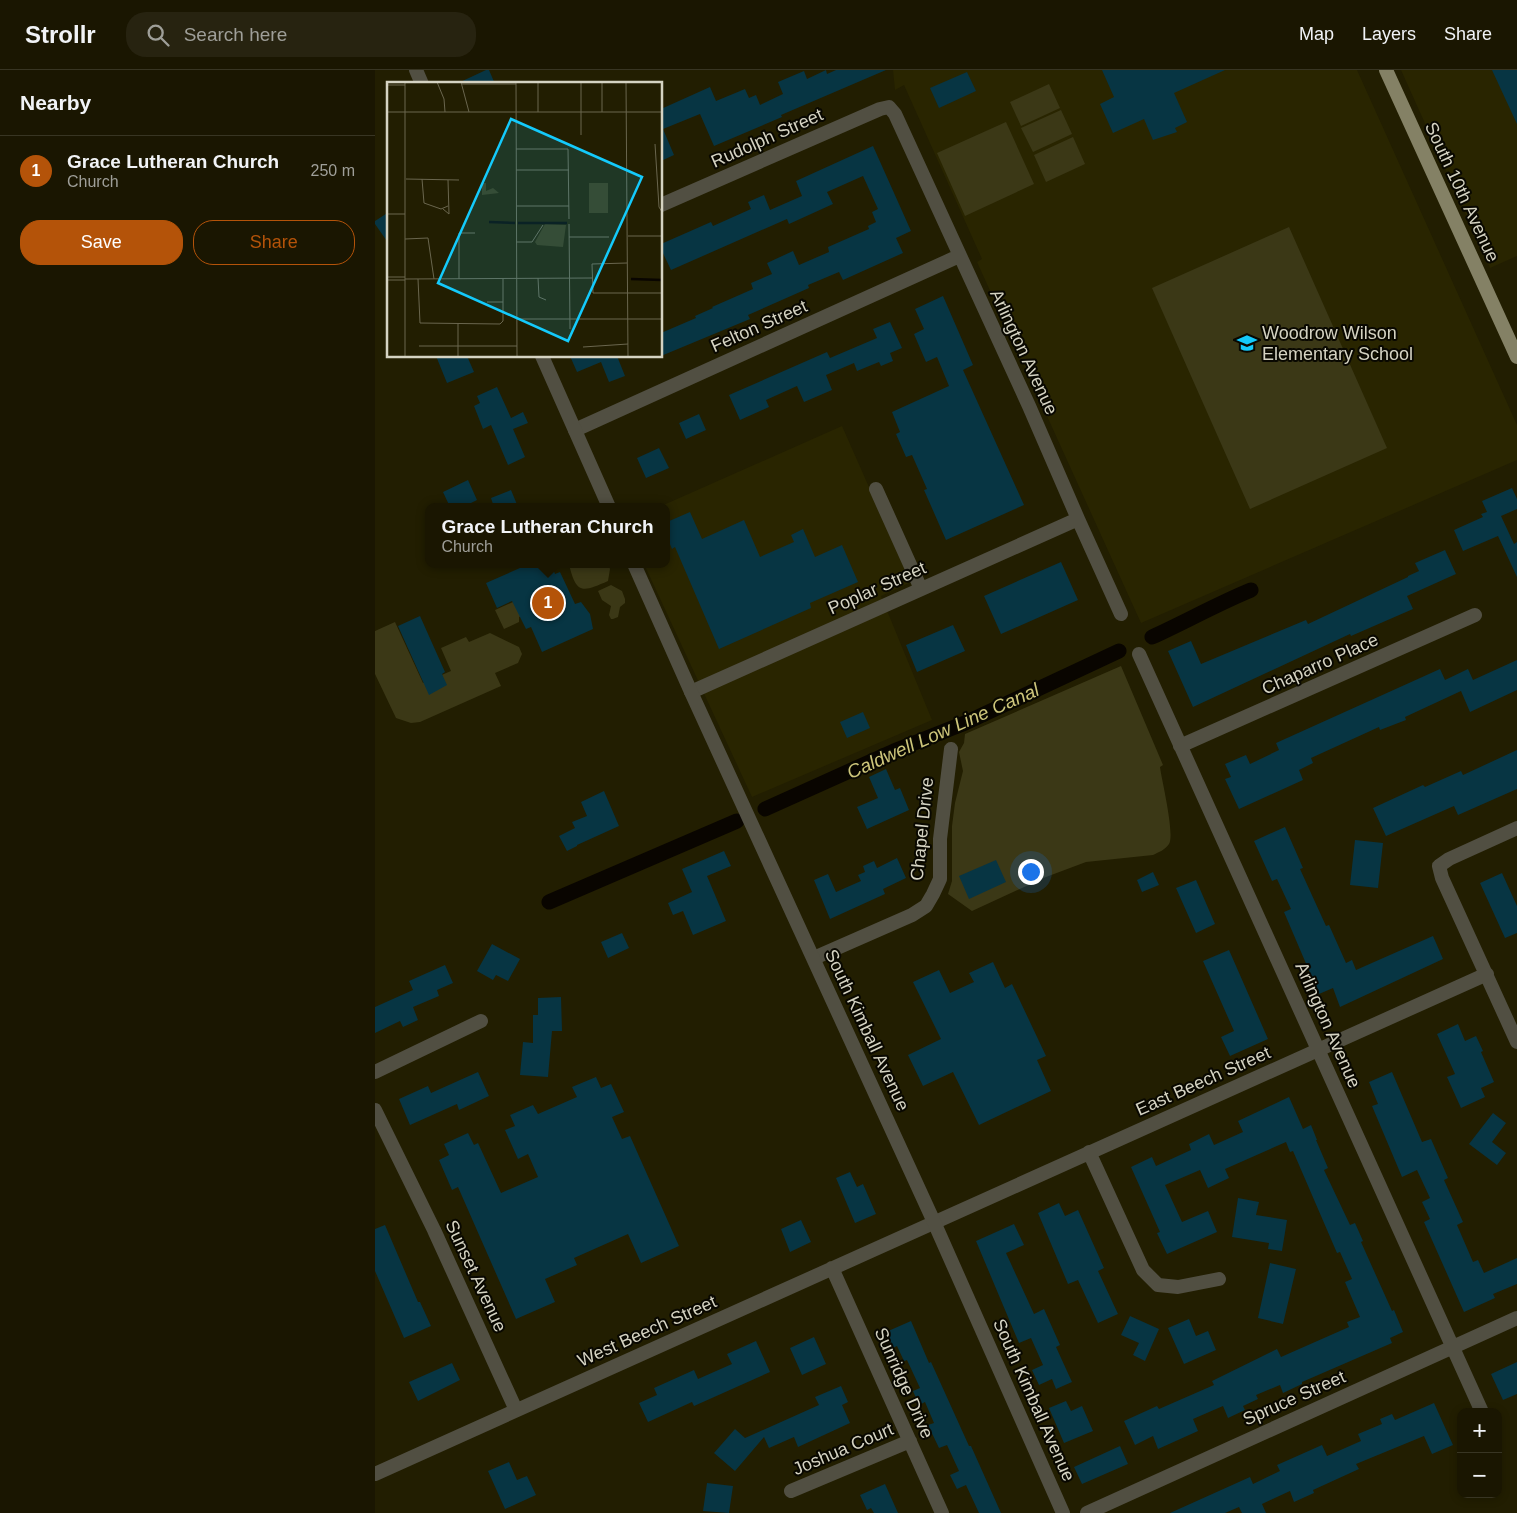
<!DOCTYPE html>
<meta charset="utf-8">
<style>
:root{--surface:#1a1601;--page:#272310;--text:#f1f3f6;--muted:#9f9f99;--line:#383523;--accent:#b45309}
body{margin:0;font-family:Helvetica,sans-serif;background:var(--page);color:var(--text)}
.controls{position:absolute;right:15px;bottom:15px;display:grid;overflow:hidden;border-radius:10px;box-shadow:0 2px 8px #0003}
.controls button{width:45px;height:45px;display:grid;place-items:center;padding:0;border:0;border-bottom:1px solid var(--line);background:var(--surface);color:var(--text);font:25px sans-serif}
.you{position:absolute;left:655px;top:801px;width:18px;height:18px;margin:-12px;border:4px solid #fff;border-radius:50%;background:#1a73e8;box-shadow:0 0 0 8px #1a73e833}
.badge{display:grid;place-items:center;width:32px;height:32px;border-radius:50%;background:var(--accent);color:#fff;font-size:16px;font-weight:700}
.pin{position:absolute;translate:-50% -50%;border:2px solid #fff;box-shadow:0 1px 5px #0006}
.popup{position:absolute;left:50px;top:433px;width:245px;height:65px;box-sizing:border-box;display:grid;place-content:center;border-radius:10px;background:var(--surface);filter:drop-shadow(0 1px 4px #0005);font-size:16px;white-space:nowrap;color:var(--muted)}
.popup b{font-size:19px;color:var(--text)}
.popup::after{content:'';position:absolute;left:50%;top:100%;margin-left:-10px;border:10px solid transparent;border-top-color:var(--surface)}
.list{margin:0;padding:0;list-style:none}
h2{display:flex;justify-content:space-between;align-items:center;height:65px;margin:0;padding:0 20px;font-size:21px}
h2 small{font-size:16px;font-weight:400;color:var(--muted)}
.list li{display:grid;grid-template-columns:32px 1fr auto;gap:15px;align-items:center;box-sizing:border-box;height:70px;padding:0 20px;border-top:1px solid var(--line)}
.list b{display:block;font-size:19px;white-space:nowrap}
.list p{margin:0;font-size:16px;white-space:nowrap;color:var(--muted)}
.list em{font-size:16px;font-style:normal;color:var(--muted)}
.actions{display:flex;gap:10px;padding:15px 20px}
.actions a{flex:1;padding:11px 0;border:1px solid var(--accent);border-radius:20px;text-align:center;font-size:18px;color:var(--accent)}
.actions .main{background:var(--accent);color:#fff}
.icon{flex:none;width:28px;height:28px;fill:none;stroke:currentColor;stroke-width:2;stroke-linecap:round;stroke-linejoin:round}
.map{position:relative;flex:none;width:1142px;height:1443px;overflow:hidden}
header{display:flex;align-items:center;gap:30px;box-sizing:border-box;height:70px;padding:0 25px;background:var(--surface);border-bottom:1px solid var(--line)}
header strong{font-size:24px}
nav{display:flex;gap:28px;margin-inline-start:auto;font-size:18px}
.search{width:350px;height:45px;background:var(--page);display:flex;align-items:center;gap:12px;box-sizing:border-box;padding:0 18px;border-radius:20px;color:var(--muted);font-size:19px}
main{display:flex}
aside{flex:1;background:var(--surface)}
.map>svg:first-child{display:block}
.built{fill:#292500}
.green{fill:#3b3816}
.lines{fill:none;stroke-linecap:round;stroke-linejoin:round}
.canal{stroke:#090500;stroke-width:15}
.building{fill:#073543}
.minor{stroke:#514f42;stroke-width:14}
.tertiary{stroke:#514f42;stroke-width:14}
.primary{stroke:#848165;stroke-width:14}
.labels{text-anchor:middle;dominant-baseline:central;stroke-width:4;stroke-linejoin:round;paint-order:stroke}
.street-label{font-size:18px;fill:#d5d3c2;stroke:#090801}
.poi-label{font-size:18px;fill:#d5d3c2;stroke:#090801;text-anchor:start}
.water-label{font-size:19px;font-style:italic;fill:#cec67b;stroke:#090801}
.inset-river{fill:none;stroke:#090500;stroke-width:2.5}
.inset-road{fill:none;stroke:#6a664e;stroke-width:1}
.view{fill:#14cafb;fill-opacity:0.15;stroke:#14cafb;stroke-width:2.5}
.inset-edge{fill:none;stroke:#d5d3c2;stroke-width:2.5}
</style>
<header>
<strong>Strollr</strong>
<div class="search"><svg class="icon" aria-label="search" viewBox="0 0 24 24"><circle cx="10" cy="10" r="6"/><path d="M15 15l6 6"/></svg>Search here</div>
<nav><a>Map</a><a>Layers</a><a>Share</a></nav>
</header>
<main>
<aside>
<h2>Nearby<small></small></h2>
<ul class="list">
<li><span class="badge">1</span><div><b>Grace Lutheran Church</b><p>Church</p></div><em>250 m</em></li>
</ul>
<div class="actions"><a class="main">Save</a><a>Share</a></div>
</aside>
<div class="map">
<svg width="1142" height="1443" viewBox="0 0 1142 1443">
<rect width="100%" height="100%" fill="#221e01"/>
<path class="built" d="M 518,0 L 982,0 L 1142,355 L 1142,390 L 766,553 L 602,192 L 607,189 L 529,15 L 520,20 Z
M 1026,0 L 1142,0 L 1142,186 L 1115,198 Z
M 467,356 L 536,512 L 506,526 L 557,650 L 377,727 L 269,494 L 292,494 L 292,437 L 284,437 Z"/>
<path class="green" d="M 674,14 L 685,38 L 646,56 L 635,32 Z
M 686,40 L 697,64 L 658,82 L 646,58 Z
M 631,52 L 659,114 L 590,146 L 562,83 Z
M 698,67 L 710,94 L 671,112 L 659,85 Z
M 914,157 L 1012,378 L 875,439 L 777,218 Z
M 194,494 L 233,494 L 235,499 L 233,511 C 208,522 201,525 194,494 Z
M 236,515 L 247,521 L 250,529 L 250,533 L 245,537 L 243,547 L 238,549 L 236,549 L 234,545 L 236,536 L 227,530 L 223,521 Z
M 138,532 L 148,545 L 144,547 L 144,552 L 129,559 L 120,540 Z
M 20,552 L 48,613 L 76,601 L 66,578 L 91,567 L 94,572 L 115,563 L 144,577 L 147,584 L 143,593 L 120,603 L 126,616 L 45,652 L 36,653 L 21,648 L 0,604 L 0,561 Z
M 746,596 L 788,695 L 785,697 C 787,712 800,764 794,774 C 790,780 784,782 778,785 L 711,792 L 671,807 L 597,841 L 573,824 L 577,811 L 577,756 L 580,733 L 588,701 L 584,682 L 589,673 L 590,664 Z"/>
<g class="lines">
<path class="canal" d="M 777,567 C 810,552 842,534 876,520
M 390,739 L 519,681 L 590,653 L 744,581
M 174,832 L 362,751"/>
</g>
<path class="building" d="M 111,0 L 114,0 L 120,14 L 81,14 Z
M 451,0 L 452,4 L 461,0 L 511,0 L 406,45 L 407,47 L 339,76 L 325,44 L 288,59 L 299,85 L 286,91 L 286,39 L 335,17 L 341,31 L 370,19 L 374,28 L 381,25 L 385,35 L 408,24 L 403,12 L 429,1 L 432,9 Z
M 727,0 L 850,0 L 799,23 L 812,52 L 800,58 L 802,62 L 778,70 L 769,49 L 738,63 L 725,34 L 739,27 Z
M 1117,0 L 1142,0 L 1142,54 Z
M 592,2 L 601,21 L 564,38 L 555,18 Z
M 498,76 L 536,161 L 521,168 L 528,183 L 468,210 L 464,202 L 433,215 L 434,218 L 373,245 L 375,249 L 286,286 L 286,263 L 321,248 L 320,246 L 338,238 L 337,237 L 378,219 L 376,213 L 397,204 L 392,193 L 418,181 L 424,195 L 454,182 L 453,177 L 494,159 L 493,156 L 501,152 L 497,142 L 503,139 L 488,106 L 452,122 L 458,134 L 414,154 L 412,149 L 296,200 L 286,179 L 286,174 L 336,152 L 338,156 L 376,139 L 373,132 L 389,125 L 395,140 L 427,126 L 421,111 Z
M 14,142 L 14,174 L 0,154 L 0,151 Z
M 568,226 L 598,295 L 588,300 L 649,435 L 571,470 L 549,420 L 552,419 L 537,385 L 531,387 L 521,364 L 525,362 L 517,342 L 574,316 L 562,287 L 551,292 L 539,264 L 549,259 L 540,239 Z
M 515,252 L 527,278 L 515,283 L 518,291 L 506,296 L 504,292 L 482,301 L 479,293 L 451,305 L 457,320 L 429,332 L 422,316 L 391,330 L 394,337 L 365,350 L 354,325 L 452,282 L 455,288 L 502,268 L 498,259 Z
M 61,286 L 92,286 L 99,302 L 72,313 Z
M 195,286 L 242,286 L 250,306 L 234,312 L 226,292 L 202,302 Z
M 122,317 L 136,348 L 148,342 L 153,353 L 138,359 L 150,387 L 133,395 L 116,355 L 108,359 L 99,336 L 105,333 L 102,326 Z
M 324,344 L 331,360 L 311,369 L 304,353 Z
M 284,378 L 294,398 L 271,408 L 262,388 Z
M 93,410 L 102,430 L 88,437 L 75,437 L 68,422 Z
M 1137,418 L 1142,429 L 1142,439 L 1126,446 L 1139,474 L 1142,472 L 1142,507 L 1123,466 L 1088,481 L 1079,460 L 1108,447 L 1106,444 L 1112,442 L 1107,431 Z
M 136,420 L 143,437 L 119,437 L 116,428 Z
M 315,442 L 327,469 L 369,450 L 385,487 L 419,472 L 416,465 L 428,459 L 440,487 L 467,475 L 483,512 L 435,533 L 436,538 L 344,579 L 300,477 L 297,479 L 292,467 L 292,452 Z
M 1070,480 L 1081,504 L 1032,526 L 1038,539 L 976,566 L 975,564 L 818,637 L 793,581 L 816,571 L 826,594 L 931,550 L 933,554 L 1033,507 L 1033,506 L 1044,501 L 1040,493 Z
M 686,492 L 703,530 L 626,564 L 609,526 Z
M 154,494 L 176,494 L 180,504 L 185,502 L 200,534 L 206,532 L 215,544 L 218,559 L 167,582 L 156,557 L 151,559 L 137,531 L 122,538 L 111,513 Z
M 45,546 L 70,602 L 67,604 L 72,615 L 54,625 L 23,556 Z
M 578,555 L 590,581 L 542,602 L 531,575 Z
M 1142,590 L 1142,620 L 1095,642 L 1086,621 L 1030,647 L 1031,650 L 1005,660 L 1004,657 L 936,688 L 938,693 L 924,700 L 928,710 L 864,739 L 850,709 L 856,707 L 850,694 L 871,685 L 875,694 L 904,680 L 901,673 L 1065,599 L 1070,610 L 1093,599 L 1098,610 Z
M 488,642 L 495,658 L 472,668 L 465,652 Z
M 1142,680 L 1142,719 L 1083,745 L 1079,736 L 1011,766 L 998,738 L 1048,715 L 1050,717 L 1086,701 L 1088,705 Z
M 511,699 L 520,720 L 525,718 L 534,740 L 492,759 L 482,737 L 503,728 L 494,707 Z
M 229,721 L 244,756 L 202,775 L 202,776 L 192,781 L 184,766 L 200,758 L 197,752 L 212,746 L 206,732 Z
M 910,757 L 928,798 L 925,799 L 951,856 L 954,855 L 971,893 L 977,890 L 981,900 L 1058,866 L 1068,889 L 965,937 L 958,918 L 944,924 L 909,842 L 916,839 L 902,809 L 897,811 L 879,771 Z
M 980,770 L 1008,773 L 1003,818 L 975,815 Z
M 349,781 L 356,796 L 332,806 L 351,851 L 318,865 L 308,841 L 298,845 L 293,833 L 317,822 L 307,799 Z
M 522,788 L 531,808 L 508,819 L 510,824 L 455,849 L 439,810 L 453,804 L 461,822 L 486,811 L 483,805 L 490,802 L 488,796 L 499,791 L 502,798 Z
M 621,790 L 631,812 L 594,829 L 584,806 Z
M 778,802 L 784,815 L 767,822 L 762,810 Z
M 1127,803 L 1142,836 L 1142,863 L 1130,868 L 1105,813 Z
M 821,810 L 840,854 L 821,863 L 801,818 Z
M 247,863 L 254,878 L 233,888 L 226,872 Z
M 117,874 L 145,889 L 133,911 L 121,905 L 118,910 L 102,901 Z
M 854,880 L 893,969 L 855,986 L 846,967 L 859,961 L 828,891 Z
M 618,892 L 630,918 L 637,914 L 671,986 L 662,990 L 676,1021 L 604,1055 L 578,1002 L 548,1016 L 533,985 L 566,969 L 538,912 L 564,900 L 575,923 L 599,912 L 594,903 Z
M 70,895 L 78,913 L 62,920 L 64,926 L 38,937 L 43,950 L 28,957 L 25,951 L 0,963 L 0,937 L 38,920 L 34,911 Z
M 186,927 L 187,961 L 177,961 L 173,1007 L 145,1005 L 148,972 L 158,973 L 158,945 L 163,945 L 163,928 Z
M 1083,954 L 1090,971 L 1101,966 L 1108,981 L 1106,982 L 1119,1012 L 1106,1018 L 1110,1027 L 1086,1038 L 1072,1007 L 1080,1004 L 1062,964 Z
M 103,1002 L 114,1026 L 84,1040 L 82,1034 L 35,1055 L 24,1029 L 53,1016 L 56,1023 Z
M 1017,1002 L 1047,1072 L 1056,1069 L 1073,1108 L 1069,1110 L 1088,1152 L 1082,1155 L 1098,1192 L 1103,1190 L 1109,1203 L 1142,1188 L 1142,1214 L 1118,1224 L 1120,1228 L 1089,1242 L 1049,1152 L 1055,1149 L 1047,1132 L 1055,1128 L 1042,1100 L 1027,1107 L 997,1036 L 1003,1034 L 994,1012 Z
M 221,1007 L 226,1018 L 236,1014 L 249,1042 L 237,1047 L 247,1069 L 255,1066 L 304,1176 L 266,1193 L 253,1164 L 199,1188 L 202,1195 L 170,1209 L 180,1232 L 141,1249 L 83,1117 L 77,1120 L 64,1090 L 74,1085 L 69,1074 L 93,1063 L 99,1075 L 103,1073 L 126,1123 L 163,1107 L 153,1084 L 143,1089 L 130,1060 L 140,1056 L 135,1045 L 158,1035 L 163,1044 L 202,1027 L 197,1017 Z
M 914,1027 L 928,1059 L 936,1055 L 942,1070 L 941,1070 L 953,1098 L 949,1100 L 975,1155 L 980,1153 L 988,1171 L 986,1172 L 1017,1241 L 1019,1240 L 1028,1262 L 1015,1268 L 1017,1273 L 927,1312 L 927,1314 L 908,1323 L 905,1315 L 881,1325 L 883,1329 L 868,1336 L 870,1340 L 853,1348 L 848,1336 L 818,1349 L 823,1361 L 783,1379 L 778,1366 L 760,1375 L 749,1351 L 782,1336 L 784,1339 L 839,1315 L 837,1311 L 902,1279 L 906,1287 L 974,1257 L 972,1252 L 985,1247 L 970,1212 L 977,1209 L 965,1182 L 962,1183 L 918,1081 L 915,1082 L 911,1072 L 850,1099 L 854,1108 L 833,1118 L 825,1100 L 790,1115 L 807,1152 L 833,1141 L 842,1162 L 792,1184 L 782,1163 L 785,1162 L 756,1097 L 777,1087 L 781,1096 L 816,1080 L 814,1074 L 834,1064 L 839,1075 L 868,1062 L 863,1051 Z
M 1118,1043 L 1131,1053 L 1117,1072 L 1131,1083 L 1122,1095 L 1094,1074 Z
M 475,1102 L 482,1117 L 488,1114 L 501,1144 L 480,1153 L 461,1108 Z
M 863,1128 L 884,1132 L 881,1145 L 912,1150 L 907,1181 L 893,1179 L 894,1173 L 857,1167 Z
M 684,1133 L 690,1146 L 703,1140 L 729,1198 L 723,1201 L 743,1244 L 723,1253 L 703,1210 L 693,1214 L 663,1143 Z
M 426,1150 L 436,1172 L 415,1182 L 406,1159 Z
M 639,1154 L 649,1175 L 631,1183 L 659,1244 L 669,1239 L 685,1275 L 681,1277 L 697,1312 L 681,1319 L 677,1309 L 664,1315 L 657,1300 L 668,1295 L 656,1268 L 644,1273 L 601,1171 Z
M 10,1155 L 43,1232 L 45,1232 L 56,1256 L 29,1268 L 0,1201 L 0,1159 Z
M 895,1193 L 921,1199 L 908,1254 L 883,1248 Z
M 755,1246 L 784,1259 L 770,1291 L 758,1285 L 764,1273 L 746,1265 Z
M 814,1249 L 821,1266 L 833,1261 L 841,1280 L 809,1294 L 793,1258 Z
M 536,1251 L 554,1293 L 556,1292 L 594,1376 L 596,1376 L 626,1443 L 604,1443 L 591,1415 L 582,1419 L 575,1405 L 584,1401 L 572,1375 L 564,1378 L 553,1355 L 559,1353 L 550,1332 L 544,1335 L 538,1321 L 545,1318 L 532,1290 L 529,1291 L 522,1276 L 518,1278 L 511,1262 Z
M 439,1267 L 451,1294 L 427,1305 L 415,1278 Z
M 381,1271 L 395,1302 L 319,1336 L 317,1332 L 273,1352 L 264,1333 L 282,1325 L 279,1318 L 319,1300 L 323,1309 L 357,1294 L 352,1284 Z
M 1142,1292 L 1142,1324 L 1128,1330 L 1116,1304 Z
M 77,1293 L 85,1310 L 43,1331 L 34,1312 Z
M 466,1316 L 473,1332 L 467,1335 L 475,1353 L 423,1377 L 419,1367 L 394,1378 L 389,1367 L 360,1401 L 339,1383 L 360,1359 L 370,1368 L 444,1335 L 440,1327 Z
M 691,1331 L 696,1341 L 707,1336 L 718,1361 L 689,1373 L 674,1338 Z
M 1059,1333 L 1078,1375 L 1057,1384 L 1049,1366 L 981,1394 L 984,1399 L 938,1420 L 939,1423 L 919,1432 L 915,1421 L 887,1434 L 891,1443 L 867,1443 L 864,1437 L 850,1443 L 795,1443 L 875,1407 L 878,1414 L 905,1401 L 902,1395 L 947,1375 L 952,1386 L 986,1371 L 983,1364 L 1007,1354 L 1005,1349 L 1017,1344 L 1020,1350 Z
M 745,1376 L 753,1394 L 707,1414 L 699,1397 Z
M 134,1392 L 142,1410 L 152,1406 L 161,1425 L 130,1439 L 113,1401 Z
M 332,1413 L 358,1416 L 354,1443 L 328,1441 Z
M 510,1414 L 523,1443 L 499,1443 L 496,1438 L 492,1440 L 485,1425 Z"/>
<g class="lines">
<path class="minor" d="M 286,135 L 505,39 L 514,37 L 520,44 L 654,336 L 703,449 L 746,544
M 200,360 L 584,186
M 501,419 L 546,519
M 764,584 L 1107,1342
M 316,622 L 703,449
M 805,676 L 1100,545
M 1142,758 L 1074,789 L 1064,796 L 1067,808 L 1142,972
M 439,888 L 537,845 L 551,836 L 558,824 L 565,809 L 565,769 L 576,679
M 0,1002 L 106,951
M 0,1040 L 59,1160 L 141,1340
M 714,1082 L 768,1200 L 783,1215 L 803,1217 L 844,1209
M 457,1198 L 567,1443
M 0,1404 L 1112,904
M 416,1421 L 535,1371
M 712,1443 L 1142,1248"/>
<path class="tertiary" d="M 41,0 L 47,14
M 167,286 L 234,437
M 259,494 L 316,622 L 559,1152 L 688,1443"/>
<path class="primary" d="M 1011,0 L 1142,287"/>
</g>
<defs>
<symbol id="school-bare" viewBox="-9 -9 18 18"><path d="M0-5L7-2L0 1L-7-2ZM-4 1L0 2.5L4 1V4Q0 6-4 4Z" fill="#14cafb" stroke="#090801" stroke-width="2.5" paint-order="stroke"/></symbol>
</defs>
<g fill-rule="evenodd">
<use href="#school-bare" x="858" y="259" width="28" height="28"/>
</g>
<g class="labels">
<g class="street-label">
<text transform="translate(392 68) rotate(-24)">Rudolph Street</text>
<text transform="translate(1087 122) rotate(65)">South 10th Avenue</text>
<text transform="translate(384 256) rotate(-24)">Felton Street</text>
<text transform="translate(649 282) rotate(65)">Arlington Avenue</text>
<text transform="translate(502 518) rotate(-24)">Poplar Street</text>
<text transform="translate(945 594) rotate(-24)">Chaparro Place</text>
<text transform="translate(547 759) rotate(-84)">Chapel Drive</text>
<text transform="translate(953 955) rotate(66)">Arlington Avenue</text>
<text transform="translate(492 960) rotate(65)">South Kimball Avenue</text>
<text transform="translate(828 1011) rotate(-24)">East Beech Street</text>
<text transform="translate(101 1206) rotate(65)">Sunset Avenue</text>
<text transform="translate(272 1261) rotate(-24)">West Beech Street</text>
<text transform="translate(529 1313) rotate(66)">Sunridge Drive</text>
<text transform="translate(919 1328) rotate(-24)">Spruce Street</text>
<text transform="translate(659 1330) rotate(66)">South Kimball Avenue</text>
<text transform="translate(468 1379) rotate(-23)">Joshua Court</text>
</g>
<g class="poi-label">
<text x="887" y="263">Woodrow Wilson<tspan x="887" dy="21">Elementary School</tspan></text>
</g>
<g class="water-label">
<text transform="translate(568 661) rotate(-24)">Caldwell Low Line Canal</text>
</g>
</g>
<g transform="translate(12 12)">
<rect width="275" height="275" fill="#221e01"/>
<path d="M 95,101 L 99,101 L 99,109 L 106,106 L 112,111 L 95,113 ZM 202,101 L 221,101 L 221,131 L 202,131 ZM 158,142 L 179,143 L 176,165 L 150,163 L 148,160 Z" fill="#3b3816"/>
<path class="inset-river" d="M 102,140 L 128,141M 131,141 L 180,141M 244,197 L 275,198"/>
<path class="inset-road" d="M 18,0 L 18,275M 50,0 L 57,17 L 58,30M 74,0 L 82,30M 129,0 L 130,275M 151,0 L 151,30M 239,0 L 241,275M 75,2 L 129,2M 0,3 L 18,3M 0,30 L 239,30M 215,30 L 215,0M 239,30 L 275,30M 194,53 L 194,0M 268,62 L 272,125 L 275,130M 129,67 L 181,67 L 182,137M 129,88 L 182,88M 19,97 L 72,98M 35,97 L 37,121 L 54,127 L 61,124M 129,124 L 182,124M 56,127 L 62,132 L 61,98M 0,132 L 18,132M 182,142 L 183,247M 241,154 L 275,154M 182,155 L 222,155M 18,157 L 41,156 L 47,197M 129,160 L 145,160 L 156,143M 240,181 L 205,182 L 206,211 L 275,211M 0,195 L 18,195M 151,196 L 152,215 L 159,218M 18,197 L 205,196M 31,197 L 33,241 L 113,242 L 116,239 L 116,197M 72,197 L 72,151 L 88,151M 0,198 L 18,198M 100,220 L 116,220M 130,237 L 275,237M 71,241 L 71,275M 32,264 L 130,264M 196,265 L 241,262"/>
<path class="view" d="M 124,37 L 255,95 L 181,259 L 51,201 Z"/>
<rect width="275" height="275" class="inset-edge"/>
</g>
</svg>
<div class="controls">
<button>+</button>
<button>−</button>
</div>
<div class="you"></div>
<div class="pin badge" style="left:173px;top:533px">1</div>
<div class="popup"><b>Grace Lutheran Church</b>Church</div>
</div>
</main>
